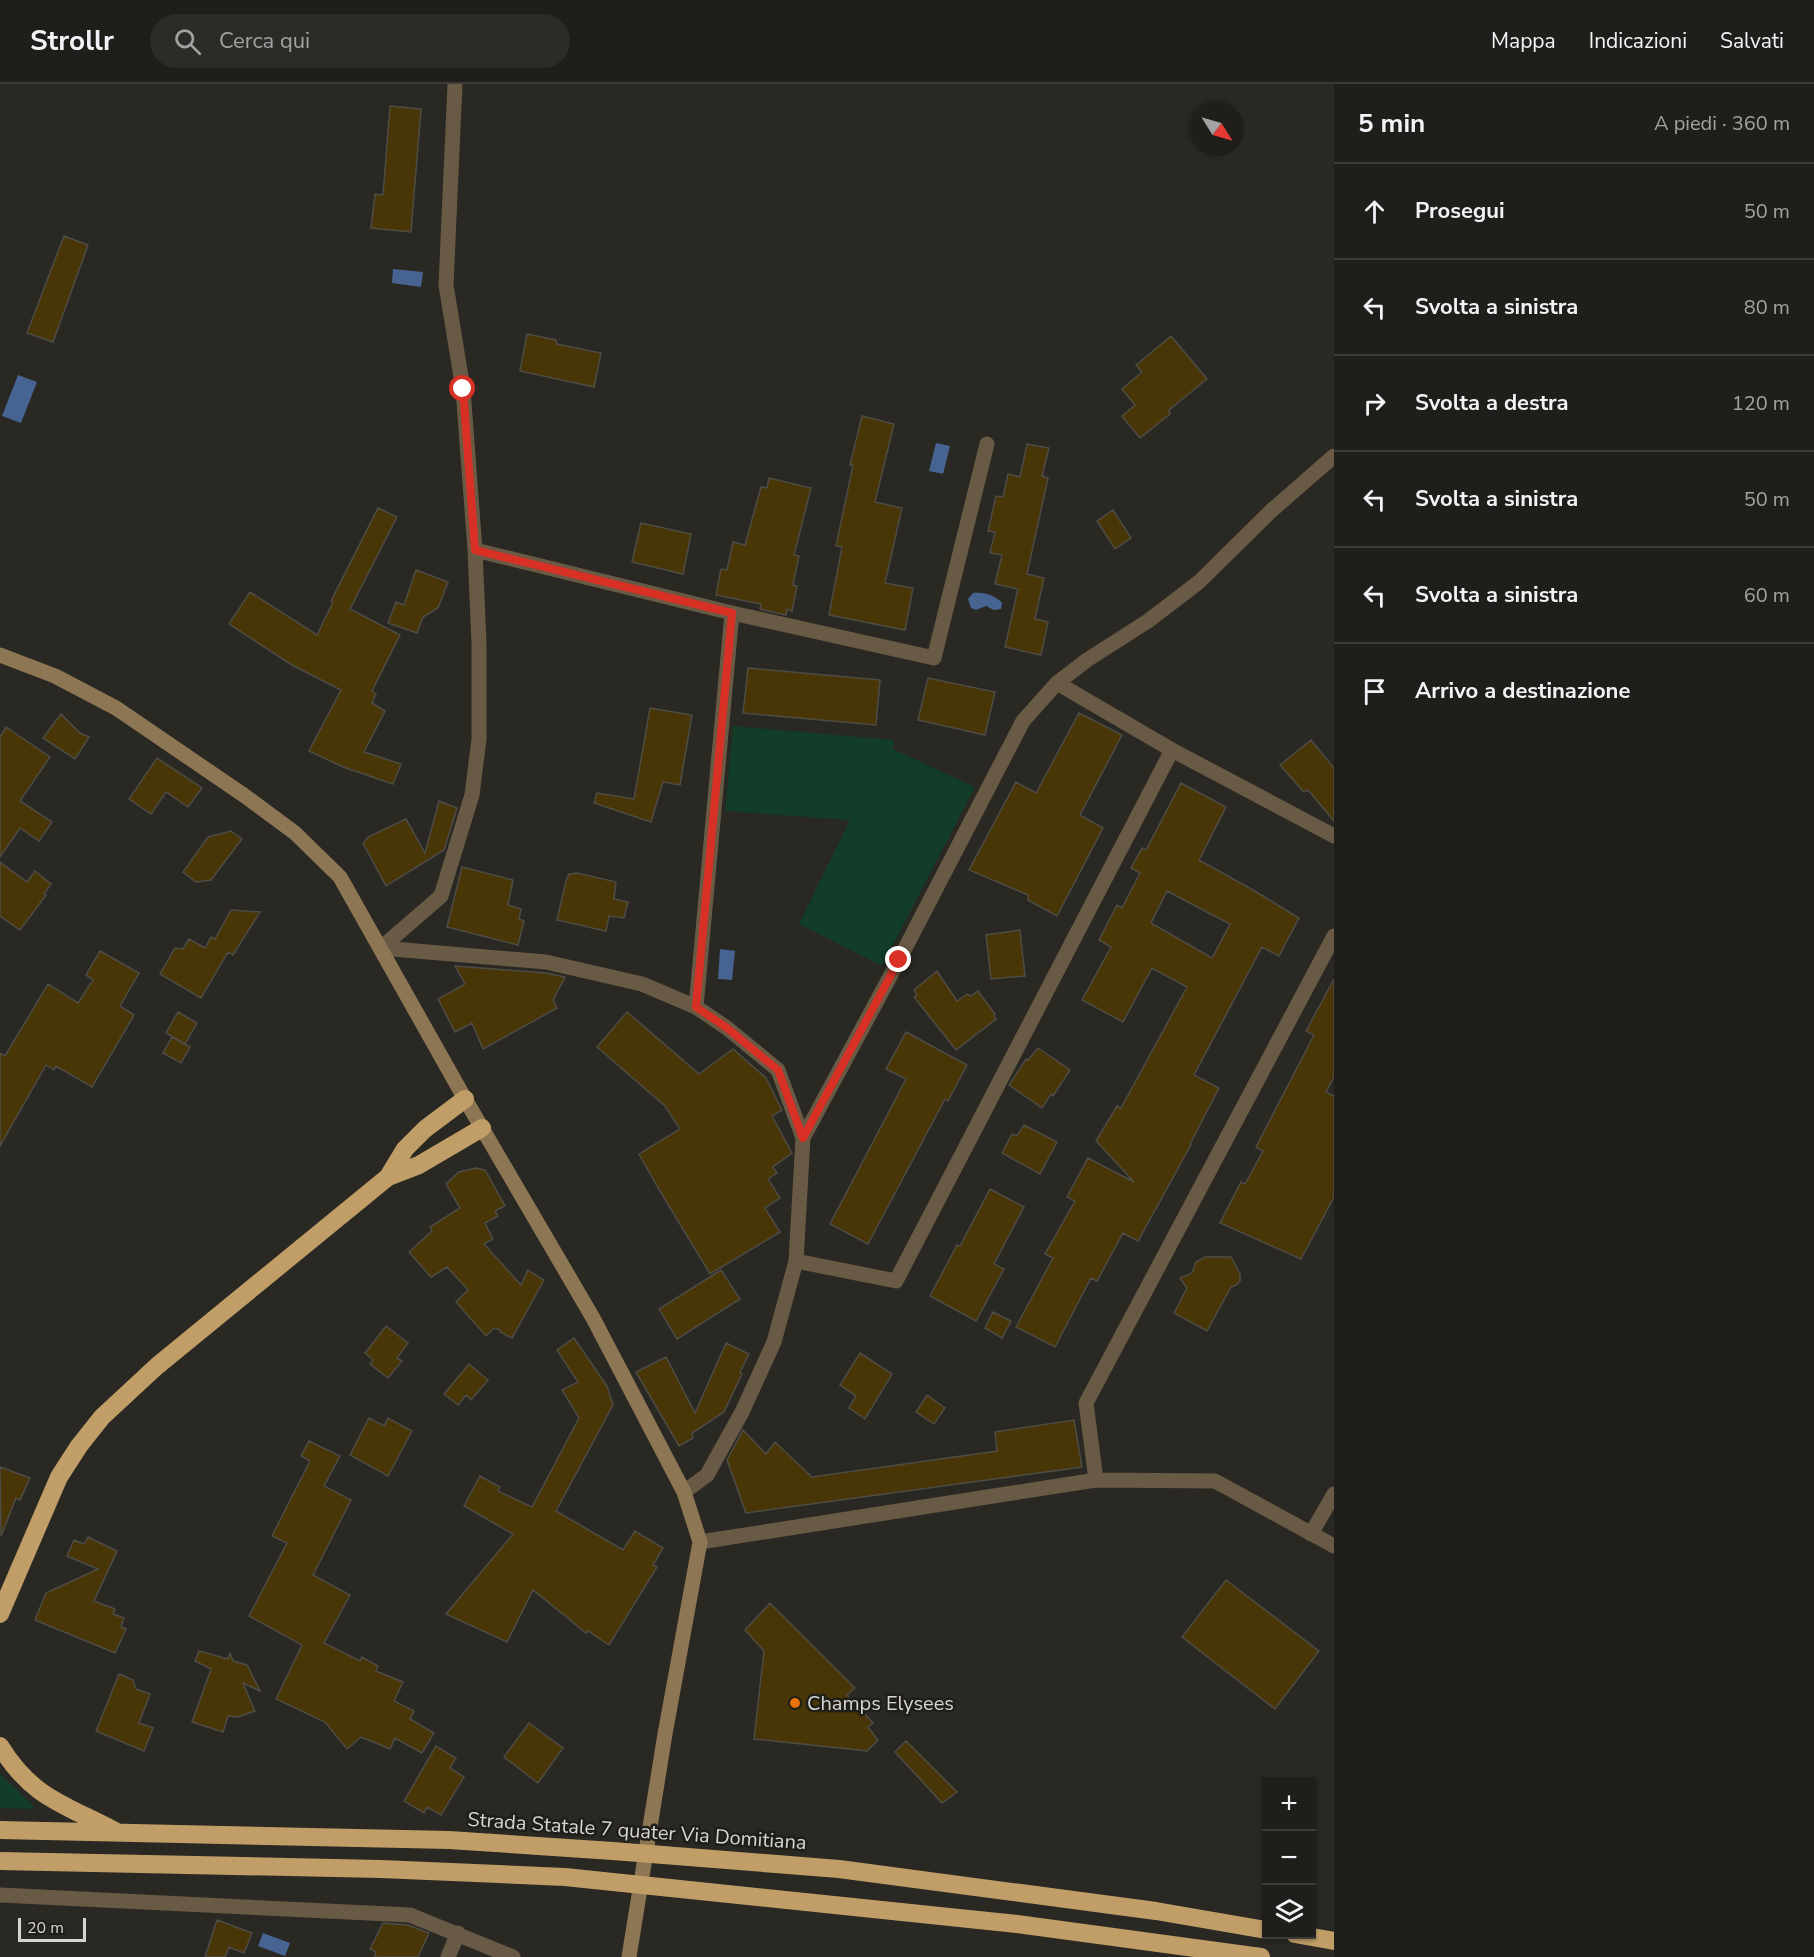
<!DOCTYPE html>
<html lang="it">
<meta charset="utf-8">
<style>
:root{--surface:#201e1a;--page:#2d2b27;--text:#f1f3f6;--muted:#a2a2a2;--line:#3d3c39}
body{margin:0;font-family:"Nunito Sans",sans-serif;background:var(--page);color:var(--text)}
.controls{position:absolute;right:18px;bottom:18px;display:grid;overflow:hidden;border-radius:0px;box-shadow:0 2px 4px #0004}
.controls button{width:54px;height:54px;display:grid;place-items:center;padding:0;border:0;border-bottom:2px solid var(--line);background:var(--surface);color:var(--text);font:30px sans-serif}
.compass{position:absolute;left:1190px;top:18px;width:54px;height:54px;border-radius:50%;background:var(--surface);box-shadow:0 2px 4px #0004;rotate:127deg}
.scale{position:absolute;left:18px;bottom:15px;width:68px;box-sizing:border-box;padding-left:6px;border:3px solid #d7d5d2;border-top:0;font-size:16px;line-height:21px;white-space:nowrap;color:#d7d5d2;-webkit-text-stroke:4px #201e19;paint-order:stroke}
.stop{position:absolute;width:18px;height:18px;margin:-14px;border:4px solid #d93025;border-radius:50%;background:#fff}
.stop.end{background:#d93025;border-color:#fff;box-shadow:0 2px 6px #0008}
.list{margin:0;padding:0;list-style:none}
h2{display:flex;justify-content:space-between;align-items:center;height:78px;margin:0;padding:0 24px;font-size:26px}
h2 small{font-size:20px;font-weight:400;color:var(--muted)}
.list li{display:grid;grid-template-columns:39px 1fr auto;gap:18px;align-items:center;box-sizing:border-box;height:96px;padding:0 24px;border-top:2px solid var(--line)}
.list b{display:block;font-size:22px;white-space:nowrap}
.list em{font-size:20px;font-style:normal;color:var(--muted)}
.icon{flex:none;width:33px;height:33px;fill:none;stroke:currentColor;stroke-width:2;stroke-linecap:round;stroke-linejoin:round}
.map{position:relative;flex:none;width:1334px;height:1873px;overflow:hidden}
header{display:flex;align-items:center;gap:36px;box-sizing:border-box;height:84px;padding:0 30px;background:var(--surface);border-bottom:2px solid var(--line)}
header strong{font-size:28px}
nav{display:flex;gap:33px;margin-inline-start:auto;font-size:21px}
.search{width:420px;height:54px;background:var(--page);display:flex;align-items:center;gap:15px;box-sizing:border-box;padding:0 21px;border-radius:33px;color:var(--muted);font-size:22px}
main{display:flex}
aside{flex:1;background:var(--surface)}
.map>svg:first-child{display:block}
.green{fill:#123d28}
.water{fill:#466392}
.building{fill:#483606;stroke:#4e4c46;stroke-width:1.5;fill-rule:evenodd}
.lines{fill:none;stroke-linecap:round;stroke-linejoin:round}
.street{stroke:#685a45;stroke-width:15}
.secondary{stroke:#8c7653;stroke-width:15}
.highway{stroke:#c19e68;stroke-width:18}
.route{stroke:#d93025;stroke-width:8}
.food-dot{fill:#e8710a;stroke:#201e19;stroke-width:2}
.labels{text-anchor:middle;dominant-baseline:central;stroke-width:5;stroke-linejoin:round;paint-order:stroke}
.poi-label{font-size:20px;fill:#d7d5d2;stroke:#201e19;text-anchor:start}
.street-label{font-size:20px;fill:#d7d5d2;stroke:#201e19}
</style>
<header>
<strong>Strollr</strong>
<div class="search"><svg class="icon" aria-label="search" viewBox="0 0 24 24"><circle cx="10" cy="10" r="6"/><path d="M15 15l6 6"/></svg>Cerca qui</div>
<nav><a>Mappa</a><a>Indicazioni</a><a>Salvati</a></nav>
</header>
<main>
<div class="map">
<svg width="1334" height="1873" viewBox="0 0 1334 1873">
<rect width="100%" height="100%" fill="#2a2822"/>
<path class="green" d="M 733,642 L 894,656 L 893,665 L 975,703 L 882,882 L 799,840 L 850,736 L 725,727 Z
M 0,1690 L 34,1722 L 33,1725 L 0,1724 Z"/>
<path class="water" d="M 393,185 L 423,188 L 421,203 L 392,199 Z
M 18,291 L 37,298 L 21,339 L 2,332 Z
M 936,359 L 950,362 L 943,390 L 929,387 Z
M 973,509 C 984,508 995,511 1002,519 L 1001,525 L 994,526 L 986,522 L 976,526 L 971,524 L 968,515 Z
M 720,865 L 735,867 L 732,896 L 718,895 Z
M 263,1849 L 290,1859 L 285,1872 L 258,1862 Z"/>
<path class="building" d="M 390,22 L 421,25 L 411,148 L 371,144 L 375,110 L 383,111 Z
M 64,152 L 88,161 L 53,258 L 27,249 Z
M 527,250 L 556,256 L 557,260 L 601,269 L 594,303 L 520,287 Z
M 1171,252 L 1207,295 L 1169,326 L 1170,330 L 1140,354 L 1122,332 L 1135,321 L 1122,305 L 1142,288 L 1136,281 Z
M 862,332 L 894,340 L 875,418 L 902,424 L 885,499 L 913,504 L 905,546 L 829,531 L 842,463 L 836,462 L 853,381 L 850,381 Z
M 1027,360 L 1049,364 L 1042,392 L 1048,394 L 1027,490 L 1044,494 L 1035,535 L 1048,538 L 1041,571 L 1005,563 L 1018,505 L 995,500 L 1002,471 L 990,469 L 995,448 L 988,447 L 996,412 L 1003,413 L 1008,390 L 1020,393 Z
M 769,394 L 811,404 L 794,471 L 799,472 L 793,501 L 797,502 L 792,527 L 787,525 L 786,531 L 760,525 L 761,520 L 716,511 L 721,485 L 727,486 L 733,458 L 745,461 L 761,403 L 767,404 Z
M 378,424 L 397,433 L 350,525 L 400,551 L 372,607 L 376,610 L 372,619 L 385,627 L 364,668 L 401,680 L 393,700 L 343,683 L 309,667 L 341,606 L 292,581 L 229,540 L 250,508 L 317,551 L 333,518 L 331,517 Z
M 1113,426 L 1131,454 L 1115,465 L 1097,437 Z
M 641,439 L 691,450 L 683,490 L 632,478 Z
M 416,486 L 448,498 L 438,524 L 423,533 L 417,549 L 388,539 L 396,518 L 404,521 Z
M 748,584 L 880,596 L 876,641 L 743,629 Z
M 928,594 L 995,608 L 985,651 L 918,636 Z
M 650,624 L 692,631 L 680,701 L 663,698 L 651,738 L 594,719 L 597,709 L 634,715 Z
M 1079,629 L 1122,651 L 1080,731 L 1103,744 L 1057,832 L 1028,816 L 1028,811 L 969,786 L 1016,698 L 1036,709 Z
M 61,630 L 80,649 L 89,653 L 75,675 L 43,654 Z
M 6,643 L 50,673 L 20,717 L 52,738 L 39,757 L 20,744 L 0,773 L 0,653 Z
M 1311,656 L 1334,684 L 1334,737 L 1308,706 L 1304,708 L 1280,681 Z
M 157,674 L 202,704 L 188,723 L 166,708 L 151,730 L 129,715 Z
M 1181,699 L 1226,723 L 1199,776 L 1253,806 L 1299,834 L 1279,872 L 1262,863 L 1194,991 L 1219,1004 L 1190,1060 L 1191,1061 L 1138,1157 L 1123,1149 L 1097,1197 L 1091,1194 L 1055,1263 L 1016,1243 L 1053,1174 L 1045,1170 L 1075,1117 L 1067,1113 L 1088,1074 L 1134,1098 L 1096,1057 L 1117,1022 L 1121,1024 L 1187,903 L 1152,884 L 1123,938 L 1082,916 L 1111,863 L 1099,856 L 1117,821 L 1122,824 L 1140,789 L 1131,784 L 1142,764 L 1146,766 ZM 1167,807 L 1230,840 L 1212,874 L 1151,839 Z
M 439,717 L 457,724 L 444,766 L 386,802 L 363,759 L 368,753 L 406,735 L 425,769 Z
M 231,747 L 242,755 L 211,796 L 196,798 L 183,788 L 208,753 Z
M 0,778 L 27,798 L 35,787 L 51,800 L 44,810 L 46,811 L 20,846 L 0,832 Z
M 462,783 L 513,796 L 508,821 L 521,825 L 519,835 L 524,837 L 518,861 L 447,843 Z
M 577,789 L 616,798 L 614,815 L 628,818 L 624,834 L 609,832 L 606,847 L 557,836 L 566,797 L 569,790 Z
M 231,826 L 260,828 L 233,871 L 228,868 L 201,914 L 160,890 L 175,864 L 183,865 L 189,855 L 205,864 L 211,853 L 215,855 Z
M 1020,846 L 1025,892 L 991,895 L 986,851 Z
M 100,867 L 139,889 L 120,922 L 134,931 L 92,1003 L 56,982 L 54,986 L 46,981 L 0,1062 L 0,969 L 5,972 L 48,900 L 78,919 L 93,896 L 86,891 Z
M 455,882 L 546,889 L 565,893 L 553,916 L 557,924 L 483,965 L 472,939 L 455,948 L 438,915 L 465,900 Z
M 937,887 L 957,917 L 967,910 L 971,912 L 978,907 L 995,930 L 994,932 L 996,935 L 956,966 L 914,913 L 917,911 L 914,906 Z
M 1334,895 L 1334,993 L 1326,1008 L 1334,1012 L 1334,1113 L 1301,1175 L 1220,1139 L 1241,1098 L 1245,1100 L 1263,1067 L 1256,1063 L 1314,951 L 1306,947 Z
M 178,928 L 197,939 L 185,960 L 166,949 Z
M 627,928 L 699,990 L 733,965 L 766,994 L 782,1026 L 772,1032 L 792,1069 L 773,1083 L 777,1089 L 768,1095 L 780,1114 L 765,1124 L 780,1148 L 710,1190 L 657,1102 L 639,1070 L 680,1045 L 665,1022 L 597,963 Z
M 906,948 L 967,981 L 948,1017 L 945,1015 L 868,1160 L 830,1140 L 906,995 L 886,985 Z
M 172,953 L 190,963 L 181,979 L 163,969 Z
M 1038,964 L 1070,986 L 1053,1012 L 1051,1010 L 1042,1024 L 1009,1001 L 1026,975 L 1028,976 Z
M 1024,1041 L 1057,1058 L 1040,1090 L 1002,1069 L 1012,1050 L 1017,1052 Z
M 476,1084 L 485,1086 L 505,1122 L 495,1127 L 498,1132 L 485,1139 L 493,1155 L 484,1160 L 521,1201 L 528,1186 L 544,1196 L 512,1254 L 500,1248 L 501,1246 L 494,1244 L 486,1252 L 456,1218 L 468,1206 L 447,1183 L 431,1193 L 409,1168 L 432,1147 L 430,1143 L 460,1124 L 446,1100 L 459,1088 Z
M 990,1105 L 1024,1123 L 994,1180 L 1004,1185 L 976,1237 L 930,1212 L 957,1161 L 960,1162 Z
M 1205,1173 L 1231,1173 L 1240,1190 L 1240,1197 L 1236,1201 L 1231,1203 L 1207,1247 L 1174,1229 L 1187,1204 L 1180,1194 L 1192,1189 L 1196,1178 Z
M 721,1186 L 740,1215 L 677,1255 L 659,1225 Z
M 993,1228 L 1011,1237 L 1002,1254 L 985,1244 Z
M 386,1242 L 408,1259 L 397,1274 L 402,1277 L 388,1294 L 370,1280 L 373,1276 L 365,1269 Z
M 574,1254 L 607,1302 L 613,1321 L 556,1427 L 623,1466 L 635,1447 L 663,1464 L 653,1481 L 657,1483 L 609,1561 L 588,1547 L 586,1549 L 533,1506 L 507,1558 L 446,1530 L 513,1450 L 464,1422 L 480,1392 L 500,1403 L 498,1407 L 532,1423 L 579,1334 L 562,1306 L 578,1298 L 557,1266 Z
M 726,1259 L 749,1270 L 740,1288 L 742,1290 L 724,1328 L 692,1349 L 693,1354 L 679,1362 L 636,1288 L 666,1273 L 695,1329 Z
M 860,1269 L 892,1290 L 865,1335 L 849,1324 L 856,1312 L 840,1301 Z
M 469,1280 L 488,1296 L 471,1316 L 466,1311 L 458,1321 L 444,1310 Z
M 927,1311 L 945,1324 L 934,1340 L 916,1328 Z
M 369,1334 L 384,1342 L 388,1334 L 412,1347 L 388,1392 L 350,1371 Z
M 1074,1336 L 1082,1383 L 746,1429 L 727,1376 L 743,1346 L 766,1370 L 775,1358 L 812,1393 L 997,1367 L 995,1348 Z
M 309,1357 L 340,1372 L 324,1402 L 351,1416 L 313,1491 L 350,1511 L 324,1559 L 360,1577 L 362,1573 L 378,1582 L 376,1587 L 403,1598 L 394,1617 L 414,1627 L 410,1635 L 434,1649 L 422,1669 L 395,1654 L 390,1665 L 361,1653 L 347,1665 L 325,1638 L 276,1615 L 302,1561 L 249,1532 L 287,1459 L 272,1452 L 310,1377 L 301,1372 Z
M 0,1383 L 30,1394 L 20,1416 L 16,1414 L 1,1452 Z
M 88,1453 L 117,1467 L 94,1517 L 115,1525 L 113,1530 L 124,1534 L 121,1543 L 126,1545 L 115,1569 L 35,1536 L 46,1509 L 98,1485 L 67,1472 L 74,1456 L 84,1460 Z
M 1226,1496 L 1319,1567 L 1275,1625 L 1182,1553 Z
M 770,1519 L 855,1604 L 847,1611 L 873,1639 L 868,1643 L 878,1656 L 867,1667 L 754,1655 L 764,1567 L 745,1546 Z
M 199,1567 L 228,1575 L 230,1569 L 233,1577 L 247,1581 L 260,1607 L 243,1599 L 255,1627 L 238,1633 L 228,1632 L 223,1648 L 192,1638 L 211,1585 L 195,1577 Z
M 119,1590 L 133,1596 L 136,1605 L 150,1610 L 139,1639 L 153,1644 L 144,1667 L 96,1647 Z
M 529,1639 L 563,1664 L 538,1699 L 504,1673 Z
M 906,1657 L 957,1708 L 942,1719 L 895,1668 Z
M 436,1662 L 456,1674 L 450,1684 L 464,1693 L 441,1731 L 427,1723 L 424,1729 L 404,1717 Z
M 217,1836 L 252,1849 L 244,1869 L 229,1863 L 225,1873 L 205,1873 Z
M 383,1839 L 408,1841 L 429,1849 L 418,1873 L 374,1873 L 376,1868 L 370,1865 Z"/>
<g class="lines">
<path class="street" d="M 475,466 L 732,529 L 934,574 L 987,360
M 1057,599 L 1172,666 L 1334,752
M 381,864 L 441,812 L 472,711 L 479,655 L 479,560 L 475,466 L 463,305 L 446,201 L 455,0
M 381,864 L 546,878 L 642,900 L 696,923 L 727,944 L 778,986 L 803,1054 L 796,1177 L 774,1258 L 742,1328 L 707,1391 L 684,1408
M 696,923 L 732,529
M 803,1054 L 899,876 L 1023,637 L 1057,599 L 1087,576 L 1148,537 L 1199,498 L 1271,427 L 1334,372
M 796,1177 L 896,1197 L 1172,666
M 1096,1396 L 1086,1319 L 1334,852
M 1311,1450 L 1334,1410
M 700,1458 L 1096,1396 L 1215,1397 L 1334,1462
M 0,1811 L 410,1831 L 513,1873
M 448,1873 L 458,1849"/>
<path class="secondary" d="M 0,571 L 55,592 L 116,624 L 245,712 L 295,749 L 340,793 L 465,1015 L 593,1234 L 684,1408 L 700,1458 L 665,1650 L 629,1873"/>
<path class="highway" d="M 388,1093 L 405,1065 L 425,1045 L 465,1015
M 0,1530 L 59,1393 L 79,1362 L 102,1333 L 157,1282 L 388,1093 L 419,1081 L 482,1044
M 0,1662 C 32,1714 64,1720 115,1747
M 0,1746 L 449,1756 L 613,1767 L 839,1785 L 1156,1827 L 1266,1846
M 0,1777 L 381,1785 L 565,1793 L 1017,1840 L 1261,1873
M 1295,1850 L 1334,1857"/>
</g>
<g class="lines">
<path class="route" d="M 463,305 L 475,466 L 732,529 L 696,923 L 727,944 L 778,986 L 803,1054 L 899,876"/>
</g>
<circle class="food-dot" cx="795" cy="1619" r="6"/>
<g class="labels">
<g class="poi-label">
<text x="807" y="1619">Champs Elysees</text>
</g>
<g class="street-label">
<text transform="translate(637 1747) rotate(4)">Strada Statale 7 quater Via Domitiana</text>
</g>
</g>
</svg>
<div class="controls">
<button>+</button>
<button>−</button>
<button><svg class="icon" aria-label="layers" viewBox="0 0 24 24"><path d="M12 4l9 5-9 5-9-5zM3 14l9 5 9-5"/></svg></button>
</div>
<svg class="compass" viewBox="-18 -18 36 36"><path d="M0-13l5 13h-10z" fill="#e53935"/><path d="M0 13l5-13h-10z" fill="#a2a2a2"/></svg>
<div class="scale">20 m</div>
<div class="stop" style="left:463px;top:305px"></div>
<div class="stop end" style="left:899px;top:876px"></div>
</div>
<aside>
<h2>5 min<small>A piedi · 360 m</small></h2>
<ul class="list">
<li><svg class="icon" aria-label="ahead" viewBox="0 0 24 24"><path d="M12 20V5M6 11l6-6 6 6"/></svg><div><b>Prosegui</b></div><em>50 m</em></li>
<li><svg class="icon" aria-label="left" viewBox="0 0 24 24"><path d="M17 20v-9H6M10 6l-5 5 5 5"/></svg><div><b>Svolta a sinistra</b></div><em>80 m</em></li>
<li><svg class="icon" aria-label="right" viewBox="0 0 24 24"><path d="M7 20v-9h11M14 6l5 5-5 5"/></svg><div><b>Svolta a destra</b></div><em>120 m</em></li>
<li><svg class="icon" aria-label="left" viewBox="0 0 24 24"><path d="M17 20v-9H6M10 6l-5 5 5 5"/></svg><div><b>Svolta a sinistra</b></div><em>50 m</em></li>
<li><svg class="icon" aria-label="left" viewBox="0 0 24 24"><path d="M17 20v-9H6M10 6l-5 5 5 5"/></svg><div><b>Svolta a sinistra</b></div><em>60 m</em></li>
<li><svg class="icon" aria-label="arrive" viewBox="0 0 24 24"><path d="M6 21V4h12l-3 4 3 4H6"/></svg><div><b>Arrivo a destinazione</b></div></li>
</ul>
</aside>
</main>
